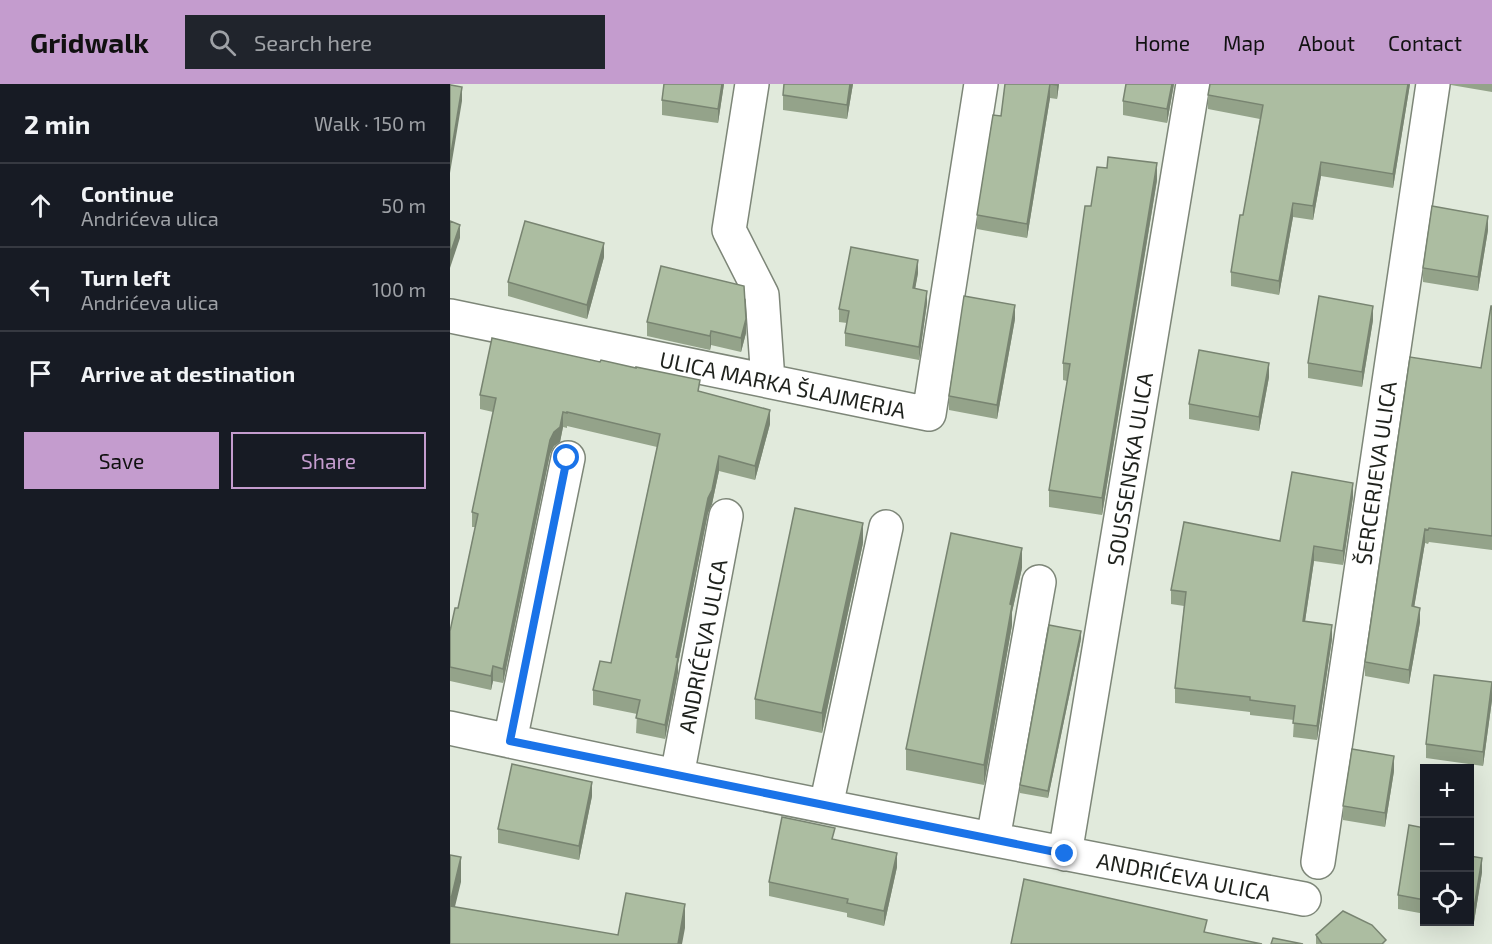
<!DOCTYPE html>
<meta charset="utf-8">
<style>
:root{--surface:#171b24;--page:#20242c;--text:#f1f3f6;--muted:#9ea1a6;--line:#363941;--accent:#c49cce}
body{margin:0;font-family:"Exo 2",sans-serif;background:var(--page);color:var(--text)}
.controls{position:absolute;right:18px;bottom:18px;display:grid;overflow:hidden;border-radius:0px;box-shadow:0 6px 24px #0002}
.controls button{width:54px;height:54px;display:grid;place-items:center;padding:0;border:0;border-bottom:2px solid var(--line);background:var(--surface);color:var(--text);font:30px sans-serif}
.stop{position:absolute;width:18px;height:18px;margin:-14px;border:4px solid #1a73e8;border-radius:50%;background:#fff}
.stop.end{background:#1a73e8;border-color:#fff;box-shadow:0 2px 6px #0008}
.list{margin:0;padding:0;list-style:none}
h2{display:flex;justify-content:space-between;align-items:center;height:78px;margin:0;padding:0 24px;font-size:26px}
h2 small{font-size:20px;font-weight:400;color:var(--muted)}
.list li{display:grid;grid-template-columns:39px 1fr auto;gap:18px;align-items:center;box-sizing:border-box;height:84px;padding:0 24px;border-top:2px solid var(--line)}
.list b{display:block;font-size:22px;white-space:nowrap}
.list p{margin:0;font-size:20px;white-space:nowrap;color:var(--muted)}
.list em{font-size:20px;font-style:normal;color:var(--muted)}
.actions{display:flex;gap:12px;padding:18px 24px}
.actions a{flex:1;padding:14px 0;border:2px solid var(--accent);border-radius:0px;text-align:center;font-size:21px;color:var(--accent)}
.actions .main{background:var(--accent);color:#111}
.icon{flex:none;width:33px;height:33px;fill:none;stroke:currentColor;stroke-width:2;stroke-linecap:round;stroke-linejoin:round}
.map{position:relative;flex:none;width:1042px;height:860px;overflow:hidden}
header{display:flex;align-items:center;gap:36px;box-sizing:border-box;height:84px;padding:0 30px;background:var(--accent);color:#111}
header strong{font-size:28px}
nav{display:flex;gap:33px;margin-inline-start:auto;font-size:21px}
.search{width:420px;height:54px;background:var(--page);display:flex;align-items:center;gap:15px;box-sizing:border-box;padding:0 21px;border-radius:0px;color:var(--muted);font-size:22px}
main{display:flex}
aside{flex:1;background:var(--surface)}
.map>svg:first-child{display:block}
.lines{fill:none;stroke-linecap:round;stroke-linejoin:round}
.minor-casing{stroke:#7d8678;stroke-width:36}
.minor{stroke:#fff;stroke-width:33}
.wall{fill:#94a38a}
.shaded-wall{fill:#788471}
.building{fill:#acbda1;stroke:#788471;stroke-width:1.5}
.route{stroke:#1a73e8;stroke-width:8}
.labels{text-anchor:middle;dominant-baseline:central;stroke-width:4.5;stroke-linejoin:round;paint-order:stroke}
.street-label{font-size:22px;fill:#1f221d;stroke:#fff}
</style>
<header>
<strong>Gridwalk</strong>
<div class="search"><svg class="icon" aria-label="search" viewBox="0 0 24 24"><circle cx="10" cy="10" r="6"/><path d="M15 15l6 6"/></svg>Search here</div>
<nav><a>Home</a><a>Map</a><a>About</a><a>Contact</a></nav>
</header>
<main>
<aside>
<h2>2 min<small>Walk · 150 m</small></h2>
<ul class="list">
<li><svg class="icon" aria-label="ahead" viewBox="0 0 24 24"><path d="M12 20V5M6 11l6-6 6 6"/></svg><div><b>Continue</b><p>Andrićeva ulica</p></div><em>50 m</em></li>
<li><svg class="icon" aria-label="left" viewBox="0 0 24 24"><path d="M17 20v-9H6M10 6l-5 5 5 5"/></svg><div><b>Turn left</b><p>Andrićeva ulica</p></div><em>100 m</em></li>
<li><svg class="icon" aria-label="arrive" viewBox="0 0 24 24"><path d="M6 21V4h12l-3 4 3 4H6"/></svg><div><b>Arrive at destination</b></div></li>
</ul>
<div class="actions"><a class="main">Save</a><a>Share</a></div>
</aside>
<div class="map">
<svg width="1042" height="860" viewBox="0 0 1042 860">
<rect width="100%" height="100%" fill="#e1eadc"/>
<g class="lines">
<defs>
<path id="minor" d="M 302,0 L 279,146 L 312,211 L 318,297
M 0,232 L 479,330 L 531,0
M 0,644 C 284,706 569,761 854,815
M 60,657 L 118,374
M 227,692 L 276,432
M 376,722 L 436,443
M 543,755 L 589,498
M 615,770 L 743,0
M 868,778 L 983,0"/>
</defs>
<use href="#minor" class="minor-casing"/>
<use href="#minor" class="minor"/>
</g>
<path class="wall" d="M 214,0 L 274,0 L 268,39 L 212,31 L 212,16 Z
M 403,0 L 397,35 L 333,26 L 333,11 Z
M 555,0 L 609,0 L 607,15 L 600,14 L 577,154 L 527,145 L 527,131 L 551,32 Z
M 676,0 L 724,0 L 717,39 L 673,31 L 673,17 Z
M 960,0 L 943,104 L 871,92 L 863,136 L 843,133 L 829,211 L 781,202 L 781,188 L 793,131 L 810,35 L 758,25 L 758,11 Z
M 1001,0 L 1042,0 L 1042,8 L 1001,1 Z
M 707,96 L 652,431 L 599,423 L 599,406 L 617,297 L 613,296 L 613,279 L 641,122 Z
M 1038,146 L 1028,207 L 973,198 L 973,184 Z
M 154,173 L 137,235 L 58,212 L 58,198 Z
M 468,189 L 465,204 L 477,219 L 469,276 L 395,262 L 395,249 L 397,239 L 389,238 L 389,225 Z
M 1042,222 L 1042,466 L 979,458 L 978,460 L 975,459 L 964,523 L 970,538 L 959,600 L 915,592 L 915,578 L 1031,284 Z
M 565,235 L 547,335 L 499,326 L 499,312 Z
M 923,236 L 912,303 L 858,294 L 858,279 Z
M 197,238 L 296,249 L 291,268 L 261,261 L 260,266 L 197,252 Z
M 819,293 L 809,347 L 739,335 L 739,320 Z
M 250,307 L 320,340 L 305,396 L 269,387 L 262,420 L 258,429 L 228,580 L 228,588 L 215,655 L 186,649 L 187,630 L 143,621 L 143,606 L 161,579 L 207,363 L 117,342 L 117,344 L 113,343 L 110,358 L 104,362 L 100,370 L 53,599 L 43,597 L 41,606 L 0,597 L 0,547 L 8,524 L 25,443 L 22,443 L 22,428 L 43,328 L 30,325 L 30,311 Z
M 903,413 L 893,481 L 864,477 L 855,537 L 882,555 L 867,656 L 843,653 L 844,636 L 800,631 L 800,628 L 725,619 L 725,604 L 734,522 L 721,520 L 721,506 L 830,457 Z
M 413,459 L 372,649 L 305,635 L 305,615 Z
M 572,484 L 562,528 L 562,541 L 534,701 L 456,686 L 456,665 Z
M 631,555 L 598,714 L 570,709 L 570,701 Z
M 1042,598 L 1042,616 L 1033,682 L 976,674 L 976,660 Z
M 944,687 L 935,743 L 893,736 L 893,722 Z
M 142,712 L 129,776 L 48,759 L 48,745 Z
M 975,744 L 975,830 L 948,825 L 948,811 Z
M 1020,751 L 1022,766 L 1021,772 L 1032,788 L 1024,838 L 1018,837 L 1020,837 Z
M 385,756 L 447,783 L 434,842 L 397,833 L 397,829 L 319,812 L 319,798 Z
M 866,851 L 936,860 L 866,860 Z"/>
<path class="shaded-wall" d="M 272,0 L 274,0 L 268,39 L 268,25 Z
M 400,0 L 403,0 L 397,35 L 397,21 Z
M 600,0 L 600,14 L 577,154 L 577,140 Z
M 607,0 L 609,0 L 607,15 Z
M 722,0 L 724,0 L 717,39 L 717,25 Z
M 958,0 L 960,0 L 943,104 L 943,90 Z
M 12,3 L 12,17 L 0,89 L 0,75 Z
M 871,78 L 871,92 L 863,136 L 863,122 Z
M 707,79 L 707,96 L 652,431 L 652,414 Z
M 843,119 L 843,133 L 829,211 L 829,197 Z
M 1038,132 L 1038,146 L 1028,207 L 1028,193 Z
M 10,141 L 10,154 L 0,184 L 0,170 Z
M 154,159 L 154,173 L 137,235 L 137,221 Z
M 468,176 L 468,189 L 463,217 L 463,204 Z
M 477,207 L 477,219 L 469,276 L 469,263 Z
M 565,221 L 565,235 L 547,335 L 547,321 Z
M 923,222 L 923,236 L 912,303 L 912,288 Z
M 296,235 L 296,249 L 291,268 L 291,254 Z
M 261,247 L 261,261 L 260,266 L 260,252 Z
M 819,279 L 819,293 L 809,347 L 809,333 Z
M 320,326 L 320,340 L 305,396 L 305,382 Z
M 113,328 L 113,343 L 110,358 L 104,362 L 100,370 L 53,599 L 53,585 L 100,356 Z
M 269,372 L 269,387 L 262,420 L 258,429 L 228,580 L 228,588 L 215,655 L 215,641 L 226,573 L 258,414 Z
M 903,399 L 903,413 L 893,481 L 893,467 Z
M 413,439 L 413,459 L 372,649 L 372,629 Z
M 975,445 L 975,459 L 962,536 L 962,522 Z
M 864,462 L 864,477 L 853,551 L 853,537 Z
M 572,464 L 572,484 L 562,528 L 562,541 L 534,701 L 534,681 L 560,520 Z
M 970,524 L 970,538 L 959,600 L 959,586 Z
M 882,541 L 882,555 L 867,656 L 867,642 Z
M 631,547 L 631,555 L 598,714 L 598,707 Z
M 43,582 L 43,597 L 41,606 L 41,592 Z
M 1042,602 L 1042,616 L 1033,682 L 1033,668 Z
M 944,672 L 944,687 L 935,743 L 935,729 Z
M 142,698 L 142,712 L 129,776 L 129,762 Z
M 1022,751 L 1022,766 L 1020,778 L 1020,763 Z
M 447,769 L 447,783 L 434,842 L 434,827 Z
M 11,773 L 11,798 L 0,843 L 0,819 Z
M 1032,774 L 1032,788 L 1024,838 L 1024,824 Z
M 235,820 L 235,844 L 232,860 L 228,860 Z"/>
<path class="building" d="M 0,0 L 1,1 L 12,3 L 0,75 Z
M 214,0 L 272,0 L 268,25 L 212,16 Z
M 334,0 L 400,0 L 397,21 L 333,11 Z
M 555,0 L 607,0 L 607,1 L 600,0 L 577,140 L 527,131 L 543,31 L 551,32 Z
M 676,0 L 722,0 L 717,25 L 673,17 Z
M 760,0 L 958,0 L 943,90 L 871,78 L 863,122 L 843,119 L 829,197 L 781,188 L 790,131 L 793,131 L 813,21 L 758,11 Z
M 658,73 L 707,79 L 652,414 L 599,406 L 620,280 L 613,279 L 635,122 L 641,122 L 647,83 L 657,84 Z
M 982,122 L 1038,132 L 1028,193 L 973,184 Z
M 0,137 L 10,141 L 0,170 Z
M 75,137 L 154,159 L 137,221 L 58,198 Z
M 401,163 L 468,176 L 463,204 L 477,207 L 469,263 L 395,249 L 399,227 L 389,225 Z
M 211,182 L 294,202 L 296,235 L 291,254 L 261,247 L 260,252 L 197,238 Z
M 514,212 L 565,221 L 547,321 L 499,312 Z
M 869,212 L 923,222 L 912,288 L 858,279 Z
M 1041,222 L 1042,222 L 1042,452 L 979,444 L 978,446 L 975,445 L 962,522 L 970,524 L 959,586 L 915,578 L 960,273 L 1031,284 Z
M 42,254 L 150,278 L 151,276 L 186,284 L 186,283 L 250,296 L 248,307 L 320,326 L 305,382 L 269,372 L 262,406 L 258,414 L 226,573 L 228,574 L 215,641 L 186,634 L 190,616 L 143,606 L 150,577 L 161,579 L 210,350 L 117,328 L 117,329 L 113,328 L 110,343 L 104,348 L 100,356 L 53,585 L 43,582 L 41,592 L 0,583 L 0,547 L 5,524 L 8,524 L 28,430 L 22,428 L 46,314 L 30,311 Z
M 749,266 L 819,279 L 809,333 L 739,320 Z
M 842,388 L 903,399 L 893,467 L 864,462 L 853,537 L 882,541 L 867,642 L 843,639 L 845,622 L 800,616 L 800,613 L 725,604 L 736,508 L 721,506 L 734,438 L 830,457 Z
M 345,424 L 413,439 L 372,629 L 305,615 Z
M 501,449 L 572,464 L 560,520 L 562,521 L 534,681 L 456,665 Z
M 599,541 L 631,547 L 598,707 L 570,701 Z
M 984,591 L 1042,598 L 1033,668 L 976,660 Z
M 902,665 L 944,672 L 935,729 L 893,722 Z
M 62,680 L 142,698 L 129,762 L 48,745 Z
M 332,733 L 385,744 L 382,755 L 447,769 L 434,827 L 397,819 L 398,815 L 319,798 Z
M 959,741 L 975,744 L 975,816 L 948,811 Z
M 1020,751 L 1022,751 L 1020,763 Z
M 0,771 L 11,773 L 0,819 Z
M 1020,772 L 1032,774 L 1024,824 L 1020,823 Z
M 574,795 L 757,836 L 754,848 L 812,860 L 561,860 Z
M 176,809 L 235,820 L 228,860 L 0,860 L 0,822 L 168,851 Z
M 893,827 L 922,841 L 936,856 L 932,860 L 872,860 L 866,851 Z
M 823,854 L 853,860 L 821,860 Z"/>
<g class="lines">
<path class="route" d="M 117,374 L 60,657 L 615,770"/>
</g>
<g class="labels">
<g class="street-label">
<text transform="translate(333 300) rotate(12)">ULICA MARKA ŠLAJMERJA</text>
<text transform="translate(679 385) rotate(-81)">SOUSSENSKA ULICA</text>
<text transform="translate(925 389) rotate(-82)">ŠERCERJEVA ULICA</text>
<text transform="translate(252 562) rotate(-79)">ANDRIĆEVA ULICA</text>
<text transform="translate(734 792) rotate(11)">ANDRIĆEVA ULICA</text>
</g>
</g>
</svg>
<div class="controls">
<button>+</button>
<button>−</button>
<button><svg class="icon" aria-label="locate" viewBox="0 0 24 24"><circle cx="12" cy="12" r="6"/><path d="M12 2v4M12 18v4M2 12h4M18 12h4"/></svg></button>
</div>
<div class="stop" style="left:117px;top:374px"></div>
<div class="stop end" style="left:615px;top:770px"></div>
</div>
</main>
